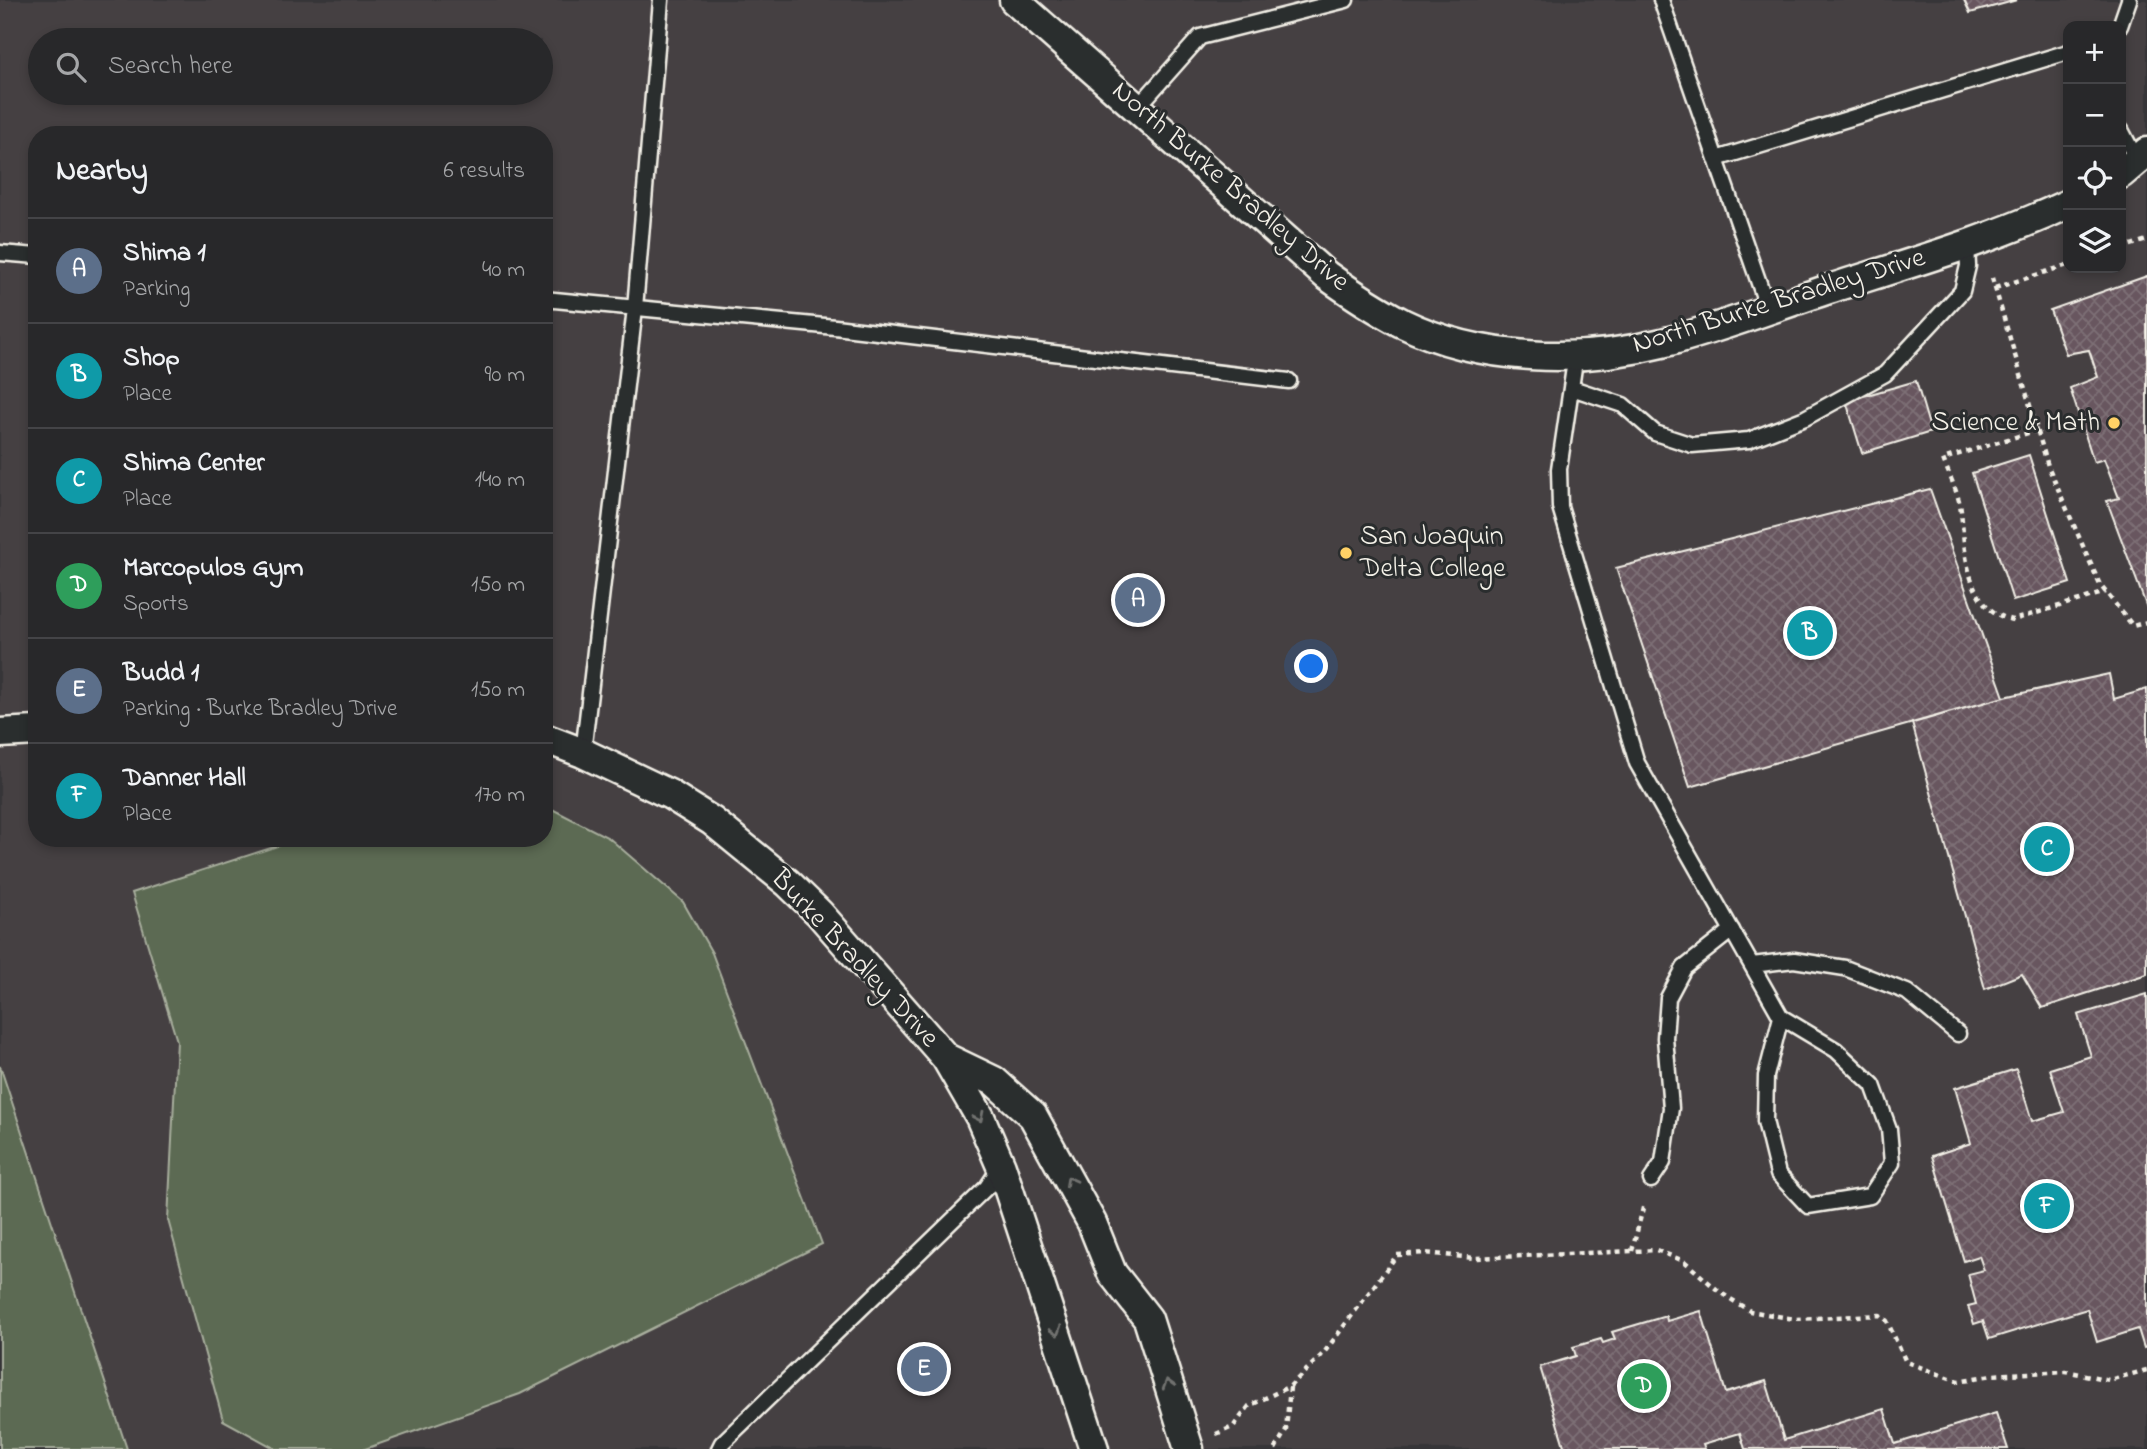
<!DOCTYPE html>
<meta charset="utf-8">
<style>
:root{--surface:#28282a;--page:#343436;--text:#f1f3f6;--muted:#a5a6a8;--line:#444447;--accent:#ffd166}
body{margin:0;font-family:"Indie Flower",sans-serif;background:var(--page);color:var(--text)}
.controls{position:absolute;right:21px;top:21px;display:grid;overflow:hidden;border-radius:14px;box-shadow:0 4px 10px #0003}
.controls button{width:63px;height:63px;display:grid;place-items:center;padding:0;border:0;border-bottom:2px solid var(--line);background:var(--surface);color:var(--text);font:35px sans-serif}
.you{position:absolute;left:1312px;top:667px;width:24px;height:24px;margin:-18px;border:5px solid #fff;border-radius:50%;background:#1a73e8;box-shadow:0 0 0 10px #1a73e833}
.badge{display:grid;place-items:center;width:46px;height:46px;border-radius:50%;background:var(--accent);color:#fff;font-size:23px;font-weight:700}
.pin{position:absolute;translate:-50% -50%;border:4px solid #fff;box-shadow:0 2px 7px #0006}
.list{margin:0;padding:0;list-style:none}
h2{display:flex;justify-content:space-between;align-items:center;height:91px;margin:0;padding:0 28px;font-size:30px}
h2 small{font-size:23px;font-weight:400;color:var(--muted)}
.list li{display:grid;grid-template-columns:46px 1fr auto;gap:21px;align-items:center;box-sizing:border-box;height:105px;padding:0 28px;border-top:2px solid var(--line)}
.list b{display:block;font-size:26px;white-space:nowrap}
.list p{margin:0;font-size:23px;white-space:nowrap;color:var(--muted)}
.list em{font-size:23px;font-style:normal;color:var(--muted)}
.icon{flex:none;width:38px;height:38px;fill:none;stroke:currentColor;stroke-width:2;stroke-linecap:round;stroke-linejoin:round}
.map{position:relative;flex:none;width:2147px;height:1449px;overflow:hidden}
.search{position:absolute;background:var(--surface);box-shadow:0 4px 10px #0003;left:28px;top:28px;width:525px;height:77px;display:flex;align-items:center;gap:18px;box-sizing:border-box;padding:0 24px;border-radius:38px;color:var(--muted);font-size:26px}
.panel{position:absolute;background:var(--surface);box-shadow:0 4px 10px #0003;left:28px;top:126px;width:525px;height:721px;border-radius:28px}
.map>svg:first-child{display:block}
.built{fill:#453f43;fill-rule:evenodd}
.garden{fill:#5b6a52;stroke:#a8ae9d;stroke-width:2}
.building{fill:url(#building-cross-hatch);stroke:#f4f1e8;stroke-width:2}
.lines{fill:none;stroke-linecap:round;stroke-linejoin:round}
.lane-casing{stroke:#f4f1e8;stroke-width:19}
.street-casing{stroke:#f4f1e8;stroke-width:33}
.path{stroke:#f4f1e8;stroke-width:4.5;stroke-dasharray:5 5;stroke-linecap:butt}
.lane{stroke:#2a2d2e;stroke-width:14}
.street{stroke:#2a2d2e;stroke-width:28}
.oneway{stroke:#71726f}
.poi-dot{fill:#ffd166;stroke:#2a2d2e;stroke-width:2.5}
.labels{text-anchor:middle;dominant-baseline:central;stroke-width:6;stroke-linejoin:round;paint-order:stroke}
.street-label{font-size:28px;fill:#f4f1e8;stroke:#2a2d2e}
.poi-label{font-size:28px;fill:#f4f1e8;stroke:#2a2d2e;text-anchor:end}
</style>
<div class="map">
<svg width="2147" height="1449" viewBox="0 0 2147 1449">
<defs>
<pattern id="building-cross-hatch" width="8" height="8" patternUnits="userSpaceOnUse" patternTransform="scale(1.75)"><rect width="8" height="8" fill="#67565e"/><path d="M0 0l8 8M0 8l8-8" fill="none" stroke="#7d6f75"/></pattern>
</defs>
<rect width="100%" height="100%" fill="#363538"/>
<filter id="ink" filterUnits="userSpaceOnUse"><feTurbulence type="fractalNoise" baseFrequency=".0143" numOctaves="2"/><feDisplacementMap in="SourceGraphic" scale="14" xChannelSelector="R" yChannelSelector="G"/><feConvolveMatrix kernelMatrix="1 2 1 2 8 2 1 2 1" color-interpolation-filters="sRGB"/></filter>
<g filter="url(#ink)">
<path class="built" d="M 0,0 L 2147,0 L 2147,1449 L 0,1449 ZM 2068,26 L 2121,26 L 2121,268 L 2068,268 ZM 40,40 L 541,40 L 541,93 L 40,93 ZM 37,135 L 544,135 L 544,838 L 37,838 Z"/>
<path class="garden" d="M 544,808 L 552,809 L 609,838 L 683,902 L 712,953 L 822,1244 L 520,1394 L 365,1449 L 276,1449 L 223,1420 L 168,1220 L 177,1041 L 132,893 L 302,838 L 544,838 Z
M 0,1066 L 127,1449 L 0,1449 Z"/>
<path class="building" d="M 1964,0 L 2017,0 L 1970,13 Z
M 2147,276 L 2147,608 L 2107,501 L 2119,498 L 2104,459 L 2094,462 L 2070,388 L 2098,377 L 2089,350 L 2066,354 L 2050,310 Z
M 1916,381 L 1931,432 L 1862,453 L 1846,401 Z
M 2029,455 L 2070,583 L 2013,601 L 1972,473 Z
M 1930,489 L 2004,697 L 1690,787 L 1616,568 Z
M 2109,674 L 2114,699 L 2147,689 L 2147,974 L 2042,1008 L 2022,974 L 1985,989 L 1912,723 L 2004,697 Z
M 2147,994 L 2147,1347 L 2144,1348 L 2138,1329 L 2097,1342 L 2087,1309 L 1989,1339 L 1983,1321 L 1974,1324 L 1968,1306 L 1976,1304 L 1968,1274 L 1984,1270 L 1979,1256 L 1964,1261 L 1932,1156 L 1971,1143 L 1955,1088 L 2016,1069 L 2032,1121 L 2064,1112 L 2050,1069 L 2091,1056 L 2078,1015 Z
M 1701,1311 L 1726,1393 L 1766,1381 L 1784,1440 L 1884,1409 L 1895,1444 L 1996,1413 L 2008,1449 L 1745,1449 L 1740,1433 L 1703,1444 L 1705,1449 L 1565,1449 L 1540,1367 L 1576,1356 L 1573,1347 L 1601,1339 L 1603,1343 L 1615,1339 L 1612,1332 L 1666,1316 L 1667,1321 Z"/>
<g class="lines">
<defs>
<path id="lane" d="M 1661,0 L 1768,309
M 2120,26 L 2129,0
M 1137,108 L 1200,37 L 1346,0
M 2121,130 L 2138,162
M 1716,159 L 2068,52
M 0,253 L 37,256
M 544,299 L 835,327 L 1289,381
M 1576,354 L 1559,469 L 1560,507 L 1637,763 L 1781,1017 L 1836,1050 L 1873,1085 L 1889,1129 L 1892,1163 L 1870,1196 L 1808,1206 L 1778,1174 L 1765,1121 L 1766,1076 L 1781,1017
M 1572,388 L 1623,405 L 1655,433 L 1692,445 L 1749,440 L 1805,418 L 1885,374 L 1962,291 L 1968,266 L 1967,244
M 583,753 L 635,308 L 661,0
M 1752,965 L 1794,960 L 1845,968 L 1907,992 L 1958,1034
M 1651,1180 L 1663,1162 L 1671,1108 L 1665,1038 L 1668,998 L 1684,968 L 1732,930
M 719,1449 L 722,1443 L 987,1187 L 1001,1166"/>
<path id="street" d="M 1014,0 L 1326,275 C 1351,293 1375,309 1402,323 C 1480,361 1579,364 1662,343 C 1718,329 1774,307 1829,289 C 1910,263 1991,240 2068,204
M 2121,174 L 2147,152
M 0,733 L 37,731
M 544,738 L 583,753 L 669,794 L 712,821 L 788,883 L 819,913 L 946,1058 L 980,1117 L 1001,1166 L 1094,1449
M 946,1058 L 994,1081 L 1033,1116 L 1092,1223 L 1112,1273 L 1148,1319 L 1189,1449"/>
</defs>
<use href="#lane" class="lane-casing"/>
<use href="#street" class="street-casing"/>
<path class="path" d="M 2121,248 L 2147,240
M 1992,278 L 2048,466 L 2100,585 L 2133,626 L 2147,622
M 1995,288 L 2068,265
M 2038,430 L 1943,459 C 1949,475 1959,494 1961,511 C 1965,550 1965,610 2013,620 L 2106,592
M 1632,1251 L 1644,1204
M 1216,1434 L 1233,1427 L 1249,1406 L 1290,1386 L 1323,1354 L 1397,1255 L 1425,1253 L 1475,1258 L 1656,1250 L 1684,1261 L 1721,1293 L 1750,1311 L 1794,1319 L 1880,1315 L 1887,1321 L 1906,1362 L 1958,1381 L 1992,1375 L 2066,1371 L 2109,1380 L 2147,1370
M 1275,1449 L 1286,1430 L 1290,1387"/>
<use href="#lane" class="lane"/>
<use href="#street" class="street"/>
</g>
<defs><path id="oneway-chevron" d="M-2-3.5L2.5 0L-2 3.5" fill="none" stroke-width="1.6" stroke-linecap="round" stroke-linejoin="round" transform="scale(1.75)"/></defs>
<g class="oneway">
<use href="#oneway-chevron" transform="translate(979 1117) rotate(64)"/>
<use href="#oneway-chevron" transform="translate(1070 1181) rotate(-118)"/>
<use href="#oneway-chevron" transform="translate(1056 1331) rotate(72)"/>
<use href="#oneway-chevron" transform="translate(1168 1384) rotate(-107)"/>
</g>
</g>
<g class="poi-dot">
<circle cx="2114" cy="423" r="7"/>
<circle cx="1346" cy="553" r="7"/>
</g>
<g class="labels">
<g class="street-label">
<text transform="translate(1230 187) rotate(41)">North Burke Bradley Drive</text>
<text transform="translate(1779 302) rotate(-17)">North Burke Bradley Drive</text>
<text transform="translate(854 959) rotate(47)">Burke Bradley Drive</text>
</g>
<g class="poi-label">
<text x="2100" y="423">Science &amp; Math</text>
<text x="1360" y="537" text-anchor="start">San Joaquin<tspan x="1360" dy="32">Delta College</tspan></text>
</g>
</g>
</svg>
<div class="controls">
<button>+</button>
<button>−</button>
<button><svg class="icon" aria-label="locate" viewBox="0 0 24 24"><circle cx="12" cy="12" r="6"/><path d="M12 2v4M12 18v4M2 12h4M18 12h4"/></svg></button>
<button><svg class="icon" aria-label="layers" viewBox="0 0 24 24"><path d="M12 4l9 5-9 5-9-5zM3 14l9 5 9-5"/></svg></button>
</div>
<div class="you"></div>
<div class="pin badge" style="left:1138px;top:600px;background:#5c6f8a">A</div>
<div class="pin badge" style="left:1810px;top:633px;background:#0f9aa8">B</div>
<div class="pin badge" style="left:2047px;top:849px;background:#0f9aa8">C</div>
<div class="pin badge" style="left:1644px;top:1386px;background:#2e9e5b">D</div>
<div class="pin badge" style="left:924px;top:1369px;background:#5c6f8a">E</div>
<div class="pin badge" style="left:2047px;top:1206px;background:#0f9aa8">F</div>
<div class="search"><svg class="icon" aria-label="search" viewBox="0 0 24 24"><circle cx="10" cy="10" r="6"/><path d="M15 15l6 6"/></svg>Search here</div>
<section class="panel">
<h2>Nearby<small>6 results</small></h2>
<ul class="list">
<li><span class="badge" style="background:#5c6f8a">A</span><div><b>Shima 1</b><p>Parking</p></div><em>40 m</em></li>
<li><span class="badge" style="background:#0f9aa8">B</span><div><b>Shop</b><p>Place</p></div><em>90 m</em></li>
<li><span class="badge" style="background:#0f9aa8">C</span><div><b>Shima Center</b><p>Place</p></div><em>140 m</em></li>
<li><span class="badge" style="background:#2e9e5b">D</span><div><b>Marcopulos Gym</b><p>Sports</p></div><em>150 m</em></li>
<li><span class="badge" style="background:#5c6f8a">E</span><div><b>Budd 1</b><p>Parking · Burke Bradley Drive</p></div><em>150 m</em></li>
<li><span class="badge" style="background:#0f9aa8">F</span><div><b>Danner Hall</b><p>Place</p></div><em>170 m</em></li>
</ul>
</section>
</div>
